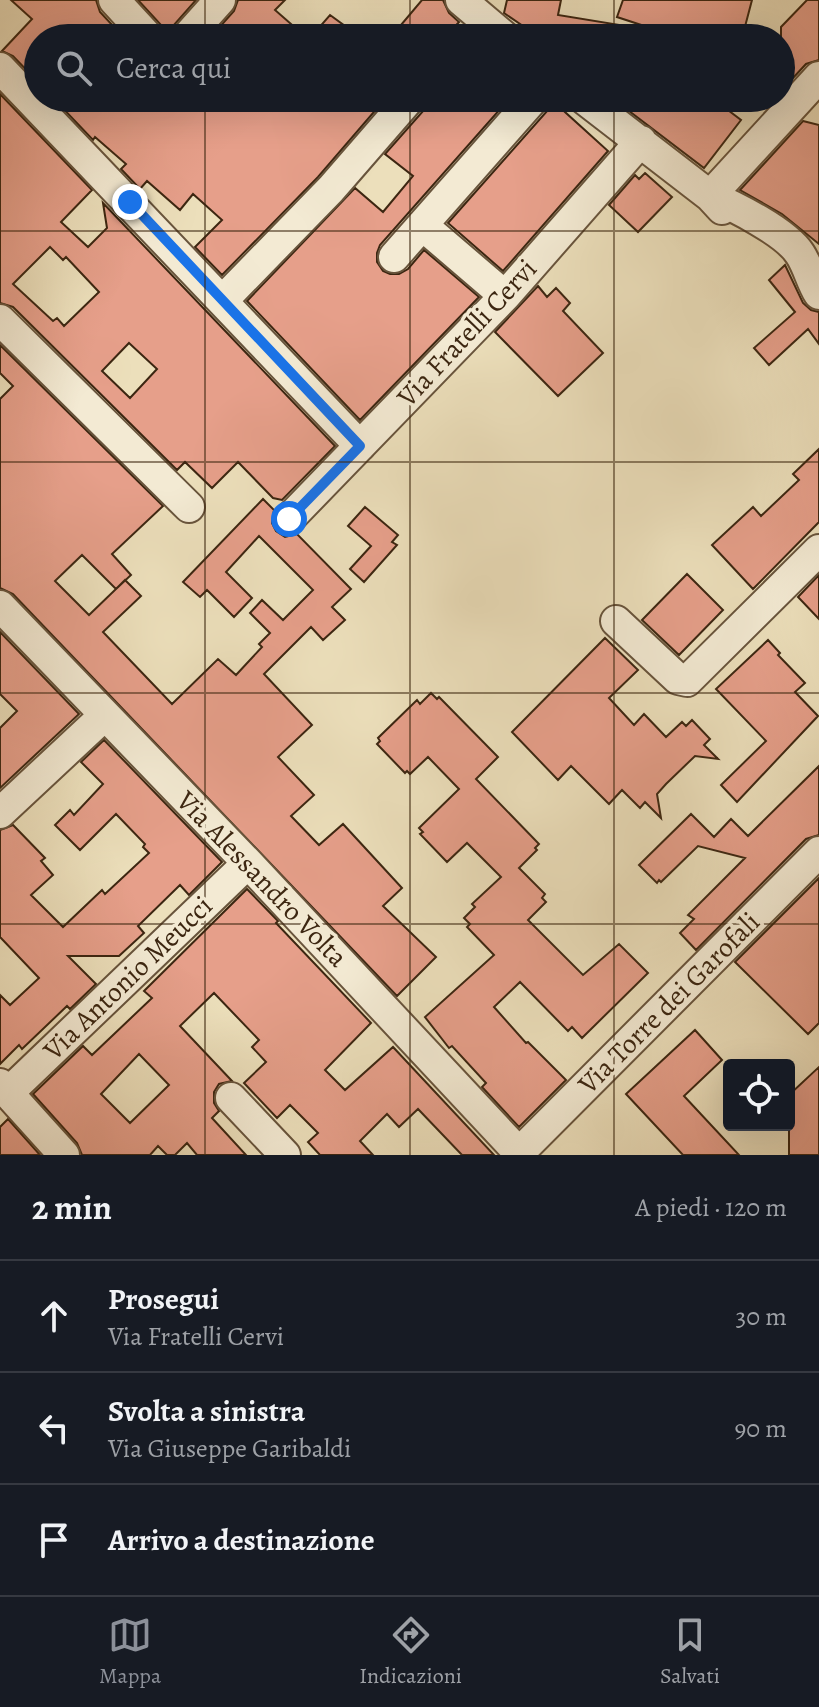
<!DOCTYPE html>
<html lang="it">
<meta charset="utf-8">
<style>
:root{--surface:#171b24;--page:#20242c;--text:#f1f3f6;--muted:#9ea1a6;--line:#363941;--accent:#8c9099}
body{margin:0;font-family:Alegreya,serif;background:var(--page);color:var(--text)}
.controls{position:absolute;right:24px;bottom:24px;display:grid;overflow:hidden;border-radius:8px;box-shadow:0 8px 32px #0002}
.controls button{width:72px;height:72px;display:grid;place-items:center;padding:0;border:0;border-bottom:2px solid var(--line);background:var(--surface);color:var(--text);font:40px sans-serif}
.stop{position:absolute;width:24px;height:24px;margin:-18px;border:6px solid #1a73e8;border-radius:50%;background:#fff}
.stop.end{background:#1a73e8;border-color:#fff;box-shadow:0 2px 8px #0008}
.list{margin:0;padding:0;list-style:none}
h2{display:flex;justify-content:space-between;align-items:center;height:104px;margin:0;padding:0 32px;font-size:34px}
h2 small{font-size:26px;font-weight:400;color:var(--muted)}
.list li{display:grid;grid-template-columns:52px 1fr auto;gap:24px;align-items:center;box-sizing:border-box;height:112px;padding:0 32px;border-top:2px solid var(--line)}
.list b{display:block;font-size:30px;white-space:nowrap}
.list p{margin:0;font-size:26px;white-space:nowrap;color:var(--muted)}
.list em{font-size:26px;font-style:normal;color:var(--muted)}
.icon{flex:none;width:44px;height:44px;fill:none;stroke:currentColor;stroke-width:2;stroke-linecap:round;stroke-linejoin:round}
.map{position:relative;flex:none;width:819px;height:1155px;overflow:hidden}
.search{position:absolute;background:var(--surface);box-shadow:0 8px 32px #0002;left:24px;right:24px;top:24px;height:88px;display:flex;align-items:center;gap:20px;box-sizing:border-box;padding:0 28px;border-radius:44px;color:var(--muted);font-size:30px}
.sheet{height:440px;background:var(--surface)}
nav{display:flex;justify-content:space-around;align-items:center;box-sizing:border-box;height:112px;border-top:2px solid var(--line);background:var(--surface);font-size:22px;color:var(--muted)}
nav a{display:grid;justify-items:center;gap:4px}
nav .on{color:var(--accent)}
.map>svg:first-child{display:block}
.building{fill:#e69f8a;stroke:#3c2611;stroke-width:2;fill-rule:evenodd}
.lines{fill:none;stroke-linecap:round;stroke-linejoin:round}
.minor-casing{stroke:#68543c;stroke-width:34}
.minor{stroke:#f3ead3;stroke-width:30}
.route{stroke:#1a73e8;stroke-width:10}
.grid{fill:none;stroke:#3c2611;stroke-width:2;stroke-opacity:0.55}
.labels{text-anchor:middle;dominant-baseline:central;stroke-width:7;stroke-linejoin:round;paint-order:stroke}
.street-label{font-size:28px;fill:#3c2611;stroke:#f3ead3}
</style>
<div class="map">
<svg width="819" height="1155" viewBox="0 0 819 1155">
<rect width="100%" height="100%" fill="#ecdfbb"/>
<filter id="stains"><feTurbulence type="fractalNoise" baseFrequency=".0025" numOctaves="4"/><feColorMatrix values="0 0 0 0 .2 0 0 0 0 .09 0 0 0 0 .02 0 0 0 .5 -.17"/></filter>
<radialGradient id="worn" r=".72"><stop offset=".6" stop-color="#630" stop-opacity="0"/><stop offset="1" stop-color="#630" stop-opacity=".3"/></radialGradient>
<path class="building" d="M 11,0 L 96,0 L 100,12 L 115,28 L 107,38 L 38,38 L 38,82 L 13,56 L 2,51 L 32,19 Z
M 138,0 L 196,0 L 173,26 L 168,38 L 162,26 Z
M 238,0 L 285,0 L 275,10 L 307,38 L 223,38 L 216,31 L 234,11 Z
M 422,0 L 443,0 L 449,13 L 459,22 L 445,38 L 390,38 Z
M 507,0 L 561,0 L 558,15 L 632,27 L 631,38 L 539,38 L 523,34 L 523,26 L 504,13 Z
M 623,0 L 752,0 L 742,38 L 681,38 L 617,17 Z
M 807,0 L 819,0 L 819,60 L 806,64 L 793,78 L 781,67 L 781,27 Z
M 330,15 L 345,26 L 335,38 L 310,38 Z
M 0,94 L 92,190 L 61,222 L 88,247 L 107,228 L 103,203 L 335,446 L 282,500 L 273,498 L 238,462 L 212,488 L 185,462 L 177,470 L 13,307 L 0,303 ZM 50,247 L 63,260 L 66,257 L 99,292 L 64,326 L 57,318 L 53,321 L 13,284 ZM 129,343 L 157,369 L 130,398 L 102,371 Z
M 53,98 L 76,98 L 89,109 L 99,98 L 386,98 L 318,177 L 222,275 L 195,247 L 222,220 L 193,194 L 180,210 L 147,181 L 140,189 L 121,169 L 126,164 L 95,137 L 93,140 Z
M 428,98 L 510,98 L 380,245 L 377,253 L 377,262 L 383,271 L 390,274 L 399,274 L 408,269 L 424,250 L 479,297 L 360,420 L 247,301 L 355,188 L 383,212 L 413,176 L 385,154 L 424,110 Z
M 552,98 L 565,98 L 568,108 L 565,112 L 608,151 L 503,271 L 448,223 L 548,110 Z
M 612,98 L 712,98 L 741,120 L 704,168 Z
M 803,121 L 819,125 L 819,244 L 782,214 L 740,190 Z
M 645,173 L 672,197 L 638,232 L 609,205 L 635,175 L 639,179 Z
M 785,265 L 803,303 L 811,310 L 819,312 L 819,344 L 808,329 L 769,365 L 754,348 L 795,312 L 769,280 Z
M 538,286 L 547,297 L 556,288 L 570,303 L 563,311 L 603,353 L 558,396 L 495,332 Z
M 0,345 L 163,506 L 112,554 L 131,575 L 116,589 L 125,580 L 141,596 L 103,632 L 172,704 L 218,659 L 236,675 L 262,647 L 259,644 L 270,633 L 250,613 L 262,600 L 283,620 L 313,590 L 259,536 L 226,572 L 252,598 L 234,617 L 207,590 L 200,597 L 183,582 L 263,499 L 274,510 L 272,523 L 276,531 L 285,537 L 297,534 L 351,589 L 332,607 L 345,620 L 323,640 L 311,627 L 264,674 L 312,725 L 278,757 L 314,795 L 291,816 L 319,845 L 343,824 L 402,888 L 383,906 L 436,957 L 397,996 L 13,594 L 0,588 L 0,399 L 13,386 L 0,373 ZM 82,555 L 116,589 L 89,615 L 55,581 Z
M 819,449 L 819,522 L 753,589 L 712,545 L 753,507 L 761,516 L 799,480 L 793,474 Z
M 365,507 L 398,535 L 392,542 L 397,545 L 364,582 L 350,569 L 371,546 L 348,526 Z
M 687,574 L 723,610 L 679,655 L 642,620 Z
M 819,575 L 819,619 L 798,597 Z
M 0,632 L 79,714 L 0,788 L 0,728 L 17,711 L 0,694 Z
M 605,638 L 638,670 L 609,698 L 634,725 L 644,714 L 666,737 L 682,722 L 686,726 L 692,720 L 710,739 L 704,745 L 718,759 L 695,756 L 666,784 L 657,794 L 661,818 L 645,802 L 640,808 L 622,790 L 609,804 L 571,766 L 558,780 L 512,732 Z
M 768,640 L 780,653 L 778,655 L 805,683 L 795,692 L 818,716 L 737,802 L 721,785 L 766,741 L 716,689 Z
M 431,693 L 437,699 L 439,697 L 498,757 L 476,779 L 539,844 L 535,848 L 537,850 L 519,868 L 545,894 L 542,898 L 546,902 L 528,920 L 583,975 L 619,944 L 648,973 L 582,1038 L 572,1027 L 568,1031 L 520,982 L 494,1007 L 526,1043 L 528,1042 L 566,1080 L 519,1127 L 482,1087 L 486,1083 L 452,1046 L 449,1048 L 425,1017 L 494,955 L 467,927 L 470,924 L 464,918 L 475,907 L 472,904 L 501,877 L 467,843 L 447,862 L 420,834 L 423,832 L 419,828 L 459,789 L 428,757 L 410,774 L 407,771 L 405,773 L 377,744 L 380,741 L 378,738 L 417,700 L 420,704 Z
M 104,740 L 222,862 L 189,895 L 180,885 L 138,926 L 144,933 L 119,956 L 68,956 L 96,984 L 70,1009 L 67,1006 L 22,1049 L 19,1045 L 0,1064 L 0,995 L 10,1005 L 39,978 L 0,937 L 0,830 L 13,825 L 45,858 L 41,861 L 53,875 L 31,895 L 63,927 L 102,890 L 105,894 L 149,853 L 143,847 L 145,844 L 116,814 L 80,850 L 55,825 L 70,810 L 74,815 L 103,784 L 81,762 Z
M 819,766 L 819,835 L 806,839 L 696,950 L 680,933 L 694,919 L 688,915 L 745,858 L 698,846 L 661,882 L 659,880 L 657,883 L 639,865 L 691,814 L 714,837 L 731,819 L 748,836 Z
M 819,878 L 819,1023 L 808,1034 L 735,962 Z
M 247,889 L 278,921 L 276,923 L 371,1023 L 325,1070 L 345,1090 L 393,1047 L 494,1155 L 462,1155 L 418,1109 L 399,1127 L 387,1114 L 360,1141 L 373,1155 L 320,1155 L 308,1142 L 318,1133 L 290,1105 L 277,1118 L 244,1083 L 266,1062 L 252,1047 L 259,1040 L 214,993 L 180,1026 L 232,1081 L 219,1084 L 214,1092 L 214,1103 L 219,1111 L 212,1118 L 246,1155 L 197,1155 L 187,1143 L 175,1155 L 167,1155 L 158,1146 L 150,1155 L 82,1155 L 77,1143 L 33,1094 L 83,1046 L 92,1055 L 152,998 L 144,991 ZM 139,1054 L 169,1085 L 130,1123 L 101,1094 Z
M 695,1030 L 722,1060 L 684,1096 L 739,1155 L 683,1155 L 626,1094 Z
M 819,1067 L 819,1155 L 789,1155 L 789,1095 Z
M 8,1119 L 40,1155 L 0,1155 L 0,1127 Z"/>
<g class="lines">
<defs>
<path id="minor" d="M 114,0 L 149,38
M 461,0 L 506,38
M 186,38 L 220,0
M 0,68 L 360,446
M 819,77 L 710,196 C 734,206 786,232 800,254 C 808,266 811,281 819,294
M 583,98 L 710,196 L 722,209
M 422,225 L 505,296
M 394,257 L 534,98
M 223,300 L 331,189 L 410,98
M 0,320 L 189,507
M 289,519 L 505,296 L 641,141
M 0,606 L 248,863 L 521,1155
M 616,621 L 678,679 L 687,681 L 819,550
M 0,813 L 105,715
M 0,1084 L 64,1155
M 8,1093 L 248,863
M 231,1098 L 285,1155
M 517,1155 L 819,852"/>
</defs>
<use href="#minor" class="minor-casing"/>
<use href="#minor" class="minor"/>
</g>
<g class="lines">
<path class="route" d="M 130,202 L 360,446 L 289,519"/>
</g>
<path class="grid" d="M 205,0 L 205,38M 410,0 L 410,38M 614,0 L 614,38M 205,98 L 205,1155M 410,98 L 410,1155M 614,98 L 614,1155M 0,231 L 819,231M 0,462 L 819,462M 0,693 L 819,693M 0,924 L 819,924"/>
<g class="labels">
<g class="street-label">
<text transform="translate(467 333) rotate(-47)">Via Fratelli Cervi</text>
<text transform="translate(262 879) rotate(46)">Via Alessandro Volta</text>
<text transform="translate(128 978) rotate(-44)">Via Antonio Meucci</text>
<text transform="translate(669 1003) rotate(-45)">Via Torre dei Garofali</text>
</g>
</g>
<rect width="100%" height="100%" filter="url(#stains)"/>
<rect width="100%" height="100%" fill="url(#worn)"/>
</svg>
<div class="controls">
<button><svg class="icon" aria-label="locate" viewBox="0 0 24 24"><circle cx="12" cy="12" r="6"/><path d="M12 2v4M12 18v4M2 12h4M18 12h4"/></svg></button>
</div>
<div class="stop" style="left:289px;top:519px"></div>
<div class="stop end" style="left:130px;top:202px"></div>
<div class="search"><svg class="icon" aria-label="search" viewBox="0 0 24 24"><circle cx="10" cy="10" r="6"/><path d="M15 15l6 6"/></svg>Cerca qui</div>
</div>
<section class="sheet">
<h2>2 min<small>A piedi · 120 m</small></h2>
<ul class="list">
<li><svg class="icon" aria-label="ahead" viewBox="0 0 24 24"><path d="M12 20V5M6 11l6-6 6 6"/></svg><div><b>Prosegui</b><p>Via Fratelli Cervi</p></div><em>30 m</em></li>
<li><svg class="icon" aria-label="left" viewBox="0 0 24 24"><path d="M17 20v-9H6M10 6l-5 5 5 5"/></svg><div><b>Svolta a sinistra</b><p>Via Giuseppe Garibaldi</p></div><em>90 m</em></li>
<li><svg class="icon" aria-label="arrive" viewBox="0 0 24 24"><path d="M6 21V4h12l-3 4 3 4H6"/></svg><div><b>Arrivo a destinazione</b></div></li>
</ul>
</section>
<nav>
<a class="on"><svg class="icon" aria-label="map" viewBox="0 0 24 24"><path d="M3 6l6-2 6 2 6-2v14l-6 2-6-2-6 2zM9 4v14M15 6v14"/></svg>Mappa</a>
<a><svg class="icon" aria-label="directions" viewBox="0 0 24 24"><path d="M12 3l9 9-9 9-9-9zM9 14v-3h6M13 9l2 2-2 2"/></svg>Indicazioni</a>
<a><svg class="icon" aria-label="saved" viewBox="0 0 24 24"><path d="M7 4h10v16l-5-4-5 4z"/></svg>Salvati</a>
</nav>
